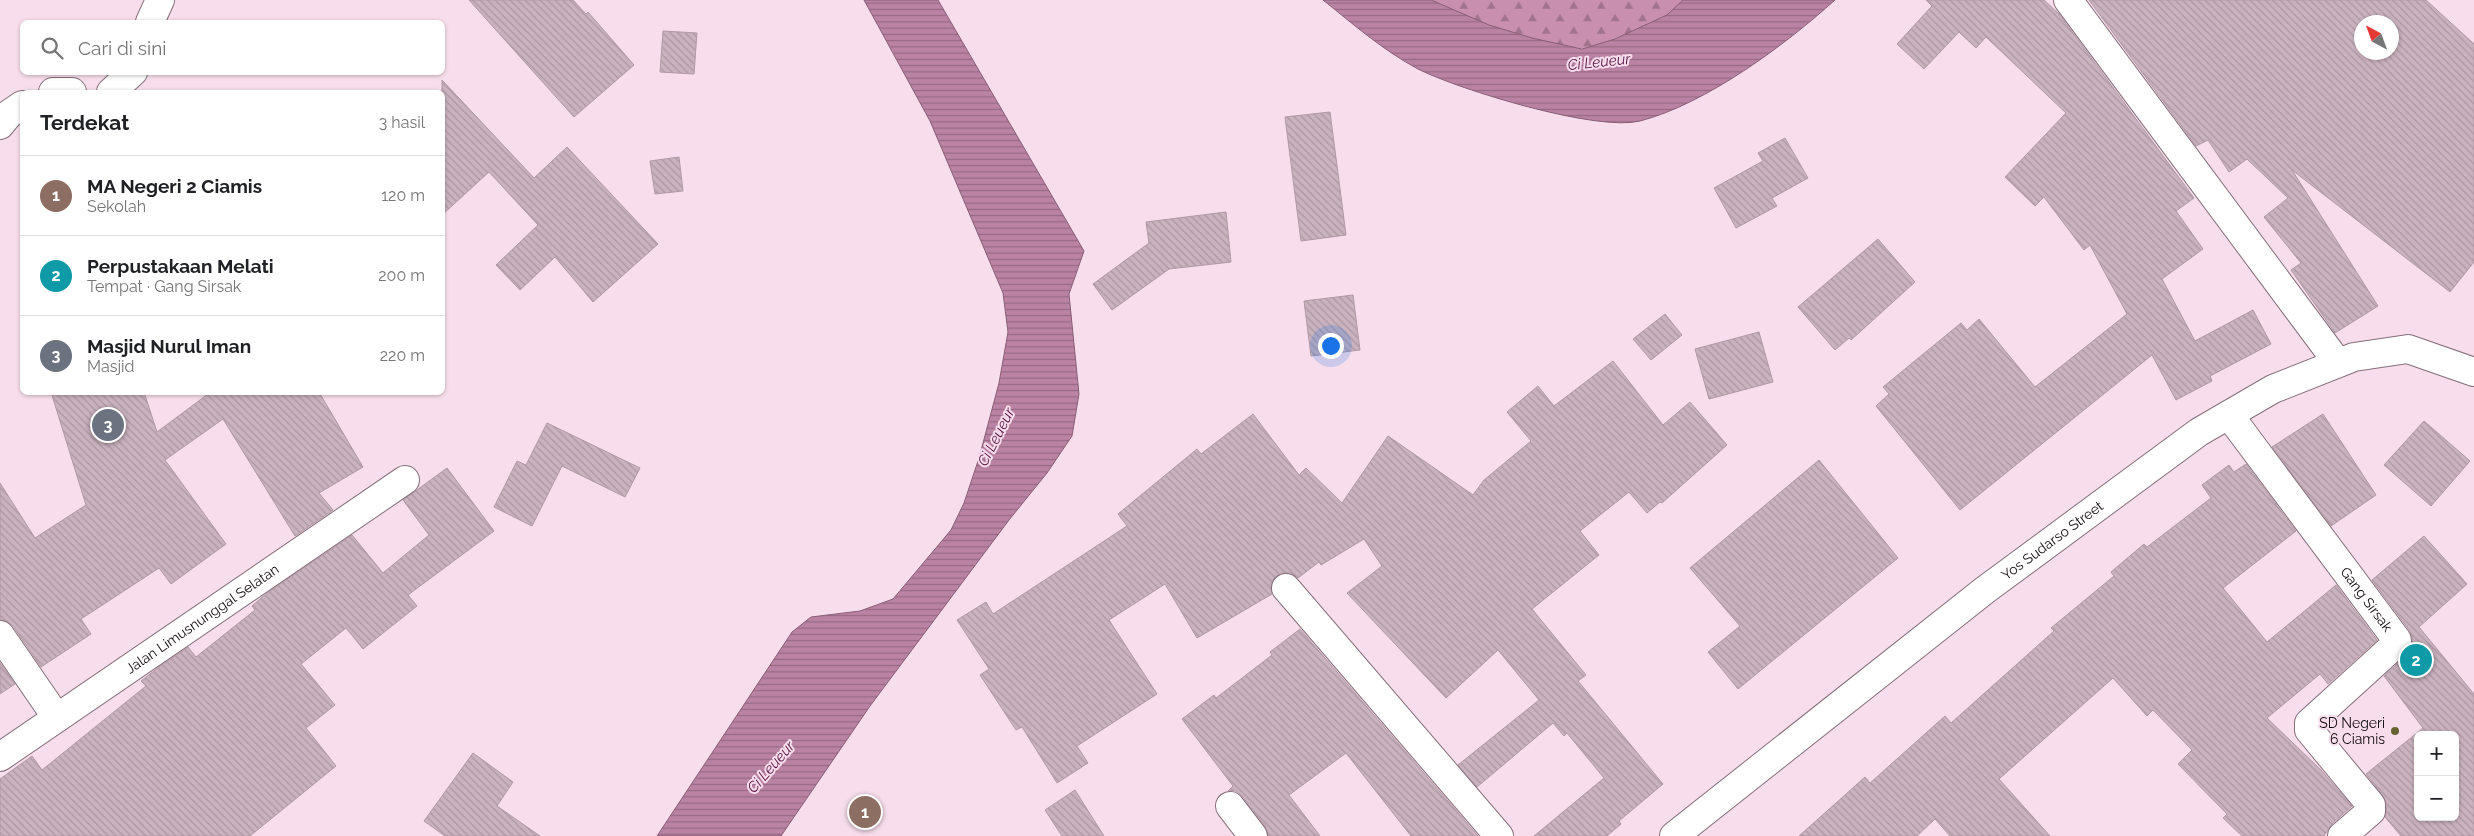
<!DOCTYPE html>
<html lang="id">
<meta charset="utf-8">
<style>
:root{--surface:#fff;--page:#f6f6f6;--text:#202124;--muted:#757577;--line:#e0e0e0;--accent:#1a73e8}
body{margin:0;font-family:Raleway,sans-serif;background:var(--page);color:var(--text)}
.controls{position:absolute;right:15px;bottom:15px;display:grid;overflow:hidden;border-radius:8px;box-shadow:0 1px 4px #0004}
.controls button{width:45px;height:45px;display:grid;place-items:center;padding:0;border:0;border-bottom:1px solid var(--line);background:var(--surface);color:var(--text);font:25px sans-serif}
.compass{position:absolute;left:2354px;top:15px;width:45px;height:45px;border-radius:50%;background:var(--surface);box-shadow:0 1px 4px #0004;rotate:319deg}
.you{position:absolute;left:1330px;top:345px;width:18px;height:18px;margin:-12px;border:4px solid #fff;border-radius:50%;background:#1a73e8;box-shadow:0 0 0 8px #1a73e833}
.badge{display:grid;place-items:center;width:32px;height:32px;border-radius:50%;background:var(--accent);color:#fff;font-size:16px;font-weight:700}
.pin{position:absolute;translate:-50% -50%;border:2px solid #fff;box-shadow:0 1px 5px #0006}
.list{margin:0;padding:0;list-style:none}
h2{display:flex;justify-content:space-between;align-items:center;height:65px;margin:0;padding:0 20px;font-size:21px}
h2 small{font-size:16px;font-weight:400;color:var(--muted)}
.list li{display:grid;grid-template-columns:32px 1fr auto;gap:15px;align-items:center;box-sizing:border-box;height:80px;padding:0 20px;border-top:1px solid var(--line)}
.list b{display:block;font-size:19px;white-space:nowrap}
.list p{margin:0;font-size:16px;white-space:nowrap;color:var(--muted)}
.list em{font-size:16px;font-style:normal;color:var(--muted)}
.icon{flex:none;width:28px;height:28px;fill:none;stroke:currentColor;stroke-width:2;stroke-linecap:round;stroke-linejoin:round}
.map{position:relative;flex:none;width:2474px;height:836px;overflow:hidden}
.search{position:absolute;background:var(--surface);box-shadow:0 1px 4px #0004;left:20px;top:20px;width:425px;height:55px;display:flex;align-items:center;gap:12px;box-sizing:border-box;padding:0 18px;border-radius:8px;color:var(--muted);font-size:19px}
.panel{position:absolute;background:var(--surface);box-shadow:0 1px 4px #0004;left:20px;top:90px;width:425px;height:305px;border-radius:8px}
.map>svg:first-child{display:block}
.forest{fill:url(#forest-firs)}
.water{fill:url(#water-rules);stroke:#885e76}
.building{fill:url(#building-back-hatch);stroke:#b098a5;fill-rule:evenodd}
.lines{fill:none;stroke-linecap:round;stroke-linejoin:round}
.minor-casing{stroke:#856f7b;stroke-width:30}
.major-casing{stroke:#856f7b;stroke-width:30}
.minor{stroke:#fff;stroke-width:28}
.major{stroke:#fff;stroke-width:28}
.poi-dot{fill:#666330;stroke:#f8deec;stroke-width:2}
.labels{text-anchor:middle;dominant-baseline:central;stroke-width:4;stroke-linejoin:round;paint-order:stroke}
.street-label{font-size:14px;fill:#10090d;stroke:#f8deec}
.poi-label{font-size:14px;fill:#10090d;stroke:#f8deec;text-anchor:end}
.water-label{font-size:15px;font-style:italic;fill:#591542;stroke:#f8deec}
</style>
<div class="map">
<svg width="2474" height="836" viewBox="0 0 2474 836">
<defs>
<pattern id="forest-firs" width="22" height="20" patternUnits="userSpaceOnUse" patternTransform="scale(1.25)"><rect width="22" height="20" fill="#c88faf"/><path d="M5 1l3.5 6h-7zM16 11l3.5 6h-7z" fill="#a1738d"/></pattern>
<pattern id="water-rules" width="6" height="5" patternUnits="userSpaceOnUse" patternTransform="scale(1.25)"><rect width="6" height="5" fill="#bb83a3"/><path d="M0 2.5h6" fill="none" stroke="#976983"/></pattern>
<pattern id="building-back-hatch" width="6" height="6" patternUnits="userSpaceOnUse" patternTransform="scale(1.25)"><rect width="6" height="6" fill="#cab2bf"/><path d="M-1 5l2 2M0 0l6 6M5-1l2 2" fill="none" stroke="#ac98a3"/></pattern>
</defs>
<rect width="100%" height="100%" fill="#f8deec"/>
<path class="forest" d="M 1431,0 L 1683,0 C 1677,5 1672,12 1666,16 C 1651,24 1596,50 1580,48 C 1531,44 1476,21 1431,0 Z"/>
<path class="water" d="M 864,0 L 938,0 L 1084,251 L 1069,294 L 1079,394 L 1072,436 L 1047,473 L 1009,520 L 870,706 L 781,836 L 657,836 L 792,632 L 811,617 L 860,611 L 893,599 L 951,530 L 964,503 L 979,458 L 999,383 L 1008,332 L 1003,293 L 930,121 Z
M 1323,0 L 1431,0 L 1489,25 L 1532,38 L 1582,49 L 1615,39 L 1667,15 L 1683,0 L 1835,0 C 1785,45 1706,104 1640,121 C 1597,132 1460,90 1418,69 C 1384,51 1353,24 1323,0 Z"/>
<path class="building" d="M 469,0 L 573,0 L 586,14 L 588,12 L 634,65 L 574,117 Z
M 1926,0 L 2044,0 L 2059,14 L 2194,198 L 2176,211 L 2203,249 L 2162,279 L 2195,341 L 2253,310 L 2271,344 L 2210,376 L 2212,381 L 2176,400 L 2152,355 L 1960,510 L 1876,406 L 1889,394 L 1883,387 L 1961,323 L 1967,330 L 1979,319 L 2035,387 L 2127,314 L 2090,245 L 2084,250 L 2044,197 L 2035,206 L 2005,177 L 2066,113 L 1986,37 L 1976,48 L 1959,32 L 1924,69 L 1897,44 L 1932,6 Z
M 2089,0 L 2426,0 L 2474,44 L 2474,262 L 2450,292 L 2292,170 L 2378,306 L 2335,333 L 2291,270 L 2301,263 L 2264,217 L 2288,198 L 2247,159 L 2229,172 L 2208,140 L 2196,146 ZM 2362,22 L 2392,22 L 2392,52 L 2362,52 Z
M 663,31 L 697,33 L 694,74 L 660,72 Z
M 442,80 L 534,178 L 567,147 L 658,244 L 593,302 L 555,257 L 520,290 L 496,265 L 538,225 L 489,172 L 442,215 Z
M 1330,112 L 1346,235 L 1301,241 L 1285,117 Z
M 1785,138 L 1808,178 L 1772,198 L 1777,206 L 1736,228 L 1714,188 L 1763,161 L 1758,153 Z
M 679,157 L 683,191 L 655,194 L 650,161 Z
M 1226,212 L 1231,262 L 1169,269 L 1112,310 L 1093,284 L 1149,243 L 1146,222 Z
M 1878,239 L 1915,282 L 1851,340 L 1849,338 L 1835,350 L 1798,307 Z
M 1353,295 L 1360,350 L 1311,356 L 1304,301 Z
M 1665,314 L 1682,335 L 1651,360 L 1633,339 Z
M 1759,332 L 1773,382 L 1709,399 L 1695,349 Z
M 1613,361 L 1663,425 L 1690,402 L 1727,445 L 1662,503 L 1660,502 L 1647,513 L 1629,492 L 1580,531 L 1599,555 L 1532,609 L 1586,675 L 1578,681 L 1663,784 L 1619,821 L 1621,824 L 1607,836 L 1534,836 L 1604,778 L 1567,733 L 1564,736 L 1553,723 L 1477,787 L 1458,765 L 1539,700 L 1498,650 L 1446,698 L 1347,593 L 1382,566 L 1364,539 L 1321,565 L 1319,562 L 1298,578 L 1291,573 L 1284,573 L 1276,576 L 1271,583 L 1272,594 L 1197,638 L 1165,584 L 1109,620 L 1157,694 L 1077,746 L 1088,763 L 1057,783 L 1022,727 L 1016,730 L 980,675 L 989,669 L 957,620 L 986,602 L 993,614 L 1127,526 L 1118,514 L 1197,449 L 1201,454 L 1253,414 L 1299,475 L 1306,468 L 1342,503 L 1388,436 L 1473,495 L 1484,480 L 1531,441 L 1507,412 L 1538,386 L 1554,406 Z
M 51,392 L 144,392 L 157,432 L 208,394 L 207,392 L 319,392 L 363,467 L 319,493 L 333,510 L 295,536 L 223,419 L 165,460 L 226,544 L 171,584 L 159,568 L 81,619 L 91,634 L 41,667 L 13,626 L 7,621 L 0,620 L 0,483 L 35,538 L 86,505 Z
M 2323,414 L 2376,495 L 2331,526 L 2272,447 Z
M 2424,421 L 2470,461 L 2431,506 L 2384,465 Z
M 547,423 L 640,468 L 625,497 L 562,466 L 532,526 L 494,507 L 517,461 L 526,465 Z
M 1819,460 L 1898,558 L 1738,689 L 1708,652 L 1740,626 L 1690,568 Z
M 2246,464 L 2296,531 L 2223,588 L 2267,642 L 2336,585 L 2377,640 L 2328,684 L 2320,674 L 2267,718 L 2321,770 L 2352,806 L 2332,824 L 2324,836 L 2242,836 L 2223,818 L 2227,814 L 2178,764 L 2192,750 L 2153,710 L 2147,716 L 2113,678 L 1999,779 L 2050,836 L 1950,836 L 1935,819 L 1917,836 L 1799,836 L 1865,777 L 1870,783 L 1945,716 L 1951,723 L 2054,631 L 2051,628 L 2114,576 L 2111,572 L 2144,544 L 2147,547 L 2211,498 L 2202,485 L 2229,465 L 2234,472 Z
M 447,468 L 494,531 L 408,595 L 417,606 L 363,649 L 346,628 L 301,664 L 335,705 L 306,728 L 336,766 L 250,836 L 0,836 L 0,779 L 32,756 L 42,770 L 146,686 L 141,681 L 159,667 L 188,647 L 196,657 L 255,610 L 252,606 L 267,593 L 352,535 L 383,573 L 429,535 L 403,500 Z
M 2424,536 L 2467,584 L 2419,627 L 2474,694 L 2474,836 L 2401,836 L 2385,817 L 2387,805 L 2383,796 L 2366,774 L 2423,728 L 2384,676 L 2408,654 L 2413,640 L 2410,631 L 2372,580 ZM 2418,735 L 2455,735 L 2455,817 L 2418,817 Z
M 1300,629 L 1478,836 L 1411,836 L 1346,753 L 1289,795 L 1320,836 L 1268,836 L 1265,826 L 1242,796 L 1236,791 L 1228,791 L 1233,786 L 1182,719 L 1214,695 L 1216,698 L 1272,655 L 1270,652 Z
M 0,663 L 15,684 L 0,694 Z
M 473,753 L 513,782 L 497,806 L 540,836 L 445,836 L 424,821 Z
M 1075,790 L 1104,836 L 1062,836 L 1045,810 Z"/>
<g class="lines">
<defs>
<g id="minor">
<path d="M 2068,0 L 2338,363"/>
<path d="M 150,22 L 160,0"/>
<path d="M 53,92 L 72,92"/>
<path d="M 111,92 L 133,72"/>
<path d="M 0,125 L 9,114 L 22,105"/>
<path id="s1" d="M 2229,415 L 2397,640 L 2397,643 L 2309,723 L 2309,730 L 2371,805 L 2371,811 L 2342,836"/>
<path d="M 1286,588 L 1499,836"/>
<path d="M 0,635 L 57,718"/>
<path id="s2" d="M 0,757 L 405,480"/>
<path d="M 1230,806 L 1253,836"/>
</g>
<g id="major">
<path id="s3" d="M 1674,836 L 1985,590 L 2199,432 L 2273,389 L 2354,357 L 2408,349 L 2474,372"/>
</g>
</defs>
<use href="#minor" class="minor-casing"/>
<use href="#major" class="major-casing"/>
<use href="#minor" class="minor"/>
<use href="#major" class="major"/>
</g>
<circle class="poi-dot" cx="2395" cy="731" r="5"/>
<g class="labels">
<g class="street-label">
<text stroke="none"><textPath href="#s3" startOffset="480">Yos Sudarso Street</textPath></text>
<text stroke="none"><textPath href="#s1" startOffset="230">Gang Sirsak</textPath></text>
<text stroke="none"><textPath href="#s2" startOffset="245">Jalan Limusnunggal Selatan</textPath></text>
</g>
<g class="poi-label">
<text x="2385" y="723">SD Negeri<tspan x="2385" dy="16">6 Ciamis</tspan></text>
</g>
<g class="water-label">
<text transform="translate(1599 62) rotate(-6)">Ci Leueur</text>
<text transform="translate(996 437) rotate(-63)">Ci Leueur</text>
<text transform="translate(771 767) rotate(-49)">Ci Leueur</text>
</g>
</g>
</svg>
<div class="controls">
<button>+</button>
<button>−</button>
</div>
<svg class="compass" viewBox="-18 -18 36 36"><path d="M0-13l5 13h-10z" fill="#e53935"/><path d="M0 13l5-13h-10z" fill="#757577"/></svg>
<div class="you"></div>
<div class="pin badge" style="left:865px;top:812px;background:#8d6e63">1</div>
<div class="pin badge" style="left:2416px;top:660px;background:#0f9aa8">2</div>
<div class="pin badge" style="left:108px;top:425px;background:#6b7280">3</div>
<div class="search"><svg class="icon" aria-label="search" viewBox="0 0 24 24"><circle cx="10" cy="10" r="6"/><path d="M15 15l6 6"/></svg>Cari di sini</div>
<section class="panel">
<h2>Terdekat<small>3 hasil</small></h2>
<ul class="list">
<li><span class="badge" style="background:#8d6e63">1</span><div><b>MA Negeri 2 Ciamis</b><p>Sekolah</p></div><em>120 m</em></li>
<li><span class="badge" style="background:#0f9aa8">2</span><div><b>Perpustakaan Melati</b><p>Tempat · Gang Sirsak</p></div><em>200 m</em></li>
<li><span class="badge" style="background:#6b7280">3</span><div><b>Masjid Nurul Iman</b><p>Masjid</p></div><em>220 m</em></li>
</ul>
</section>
</div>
